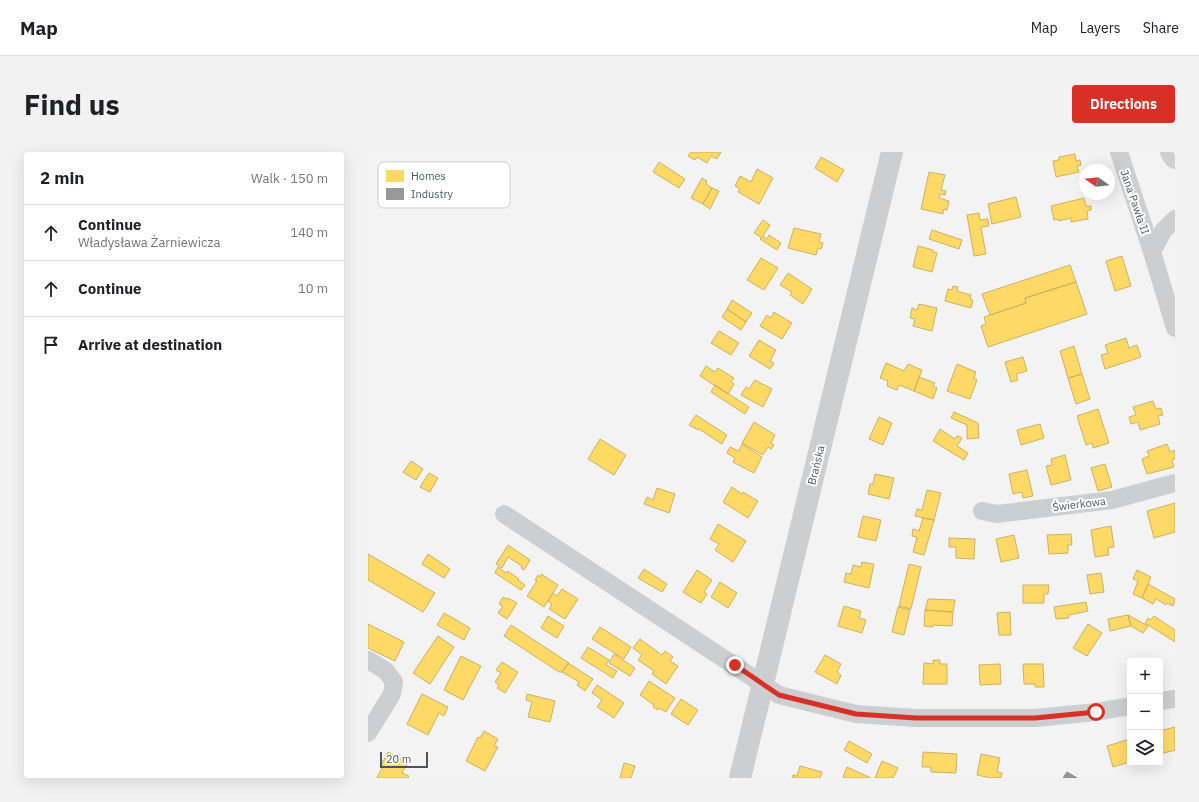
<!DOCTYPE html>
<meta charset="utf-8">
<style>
:root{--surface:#fff;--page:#f2f2f2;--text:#202124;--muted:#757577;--line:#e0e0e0;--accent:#d93025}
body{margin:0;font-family:"IBM Plex Sans",sans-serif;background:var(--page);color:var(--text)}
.controls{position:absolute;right:12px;bottom:12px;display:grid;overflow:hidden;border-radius:4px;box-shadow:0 4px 16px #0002}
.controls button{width:36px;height:36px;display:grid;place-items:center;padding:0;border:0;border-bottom:1px solid var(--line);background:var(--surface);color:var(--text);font:20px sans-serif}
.compass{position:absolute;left:711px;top:12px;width:36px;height:36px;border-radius:50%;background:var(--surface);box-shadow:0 4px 16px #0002;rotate:284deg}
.scale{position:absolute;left:12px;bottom:10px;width:48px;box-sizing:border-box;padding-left:4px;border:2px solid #4a555e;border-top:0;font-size:11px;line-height:14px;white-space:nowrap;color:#4a555e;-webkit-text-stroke:3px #fff;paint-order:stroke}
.stop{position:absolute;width:12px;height:12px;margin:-9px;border:3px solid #d93025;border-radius:50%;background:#fff}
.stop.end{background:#d93025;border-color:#fff;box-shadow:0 1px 4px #0008}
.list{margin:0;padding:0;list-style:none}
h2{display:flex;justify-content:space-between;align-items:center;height:52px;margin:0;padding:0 16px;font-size:17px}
h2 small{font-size:13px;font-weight:400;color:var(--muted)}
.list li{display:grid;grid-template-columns:26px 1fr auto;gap:12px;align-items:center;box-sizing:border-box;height:56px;padding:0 16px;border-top:1px solid var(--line)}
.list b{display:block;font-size:15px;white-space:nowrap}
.list p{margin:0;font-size:13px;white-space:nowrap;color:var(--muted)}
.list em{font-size:13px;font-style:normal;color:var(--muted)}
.icon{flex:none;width:22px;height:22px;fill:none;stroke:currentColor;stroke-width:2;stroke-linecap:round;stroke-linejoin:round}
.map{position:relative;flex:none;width:807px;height:626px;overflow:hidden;border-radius:4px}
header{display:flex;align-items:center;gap:24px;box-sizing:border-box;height:56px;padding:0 20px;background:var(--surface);border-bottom:1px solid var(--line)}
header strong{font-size:19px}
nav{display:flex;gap:22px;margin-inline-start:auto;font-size:14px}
.intro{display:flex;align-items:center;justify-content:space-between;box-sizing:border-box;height:96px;padding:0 24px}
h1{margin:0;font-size:28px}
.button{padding:10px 18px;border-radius:4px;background:var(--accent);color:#fff;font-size:14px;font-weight:700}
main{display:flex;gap:24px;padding:0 24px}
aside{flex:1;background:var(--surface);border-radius:4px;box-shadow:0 4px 16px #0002}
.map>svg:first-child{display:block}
.homes{fill:#ffd966;stroke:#c9b164}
.industry{fill:#999;stroke:#818587}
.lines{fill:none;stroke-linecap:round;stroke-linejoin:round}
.minor{stroke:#ccced0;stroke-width:18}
.tertiary{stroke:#ccced0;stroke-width:22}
.secondary{stroke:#cdcfd1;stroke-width:22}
.route{stroke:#d93025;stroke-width:5}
.labels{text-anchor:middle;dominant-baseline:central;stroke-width:4;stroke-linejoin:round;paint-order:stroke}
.street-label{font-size:11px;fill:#4a555e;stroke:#fff}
.key{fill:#fff;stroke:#c9cccf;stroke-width:1}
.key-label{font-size:11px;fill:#4a555e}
</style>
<header>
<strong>Map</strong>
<nav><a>Map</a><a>Layers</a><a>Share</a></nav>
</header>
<div class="intro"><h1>Find us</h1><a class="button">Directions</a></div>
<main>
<aside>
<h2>2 min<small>Walk · 150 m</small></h2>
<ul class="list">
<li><svg class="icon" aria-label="ahead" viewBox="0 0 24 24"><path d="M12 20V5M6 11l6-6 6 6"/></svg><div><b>Continue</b><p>Władysława Żarniewicza</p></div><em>140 m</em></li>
<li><svg class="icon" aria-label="ahead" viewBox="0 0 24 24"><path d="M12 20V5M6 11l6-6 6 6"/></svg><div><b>Continue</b></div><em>10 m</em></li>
<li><svg class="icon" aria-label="arrive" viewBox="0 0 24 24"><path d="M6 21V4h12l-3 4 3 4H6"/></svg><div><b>Arrive at destination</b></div></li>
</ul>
</aside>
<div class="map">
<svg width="807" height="626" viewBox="0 0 807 626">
<rect width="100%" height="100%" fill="#f3f3f3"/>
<path class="homes" d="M 323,0 L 353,0 L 349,7 L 343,4 L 339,11 L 329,5 L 327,8 L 320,4 Z
M 707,2 L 708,9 L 712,8 L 713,13 L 709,14 L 711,20 L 688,25 L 685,9 L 691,8 L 691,5 Z
M 453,5 L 476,18 L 469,30 L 447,16 Z
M 291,10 L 317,27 L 311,36 L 285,20 Z
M 389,17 L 405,26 L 391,52 L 370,40 L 372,37 L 367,34 L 372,24 L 383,30 Z
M 561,20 L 577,23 L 573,38 L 578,39 L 577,43 L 572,42 L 571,46 L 581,49 L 579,58 L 576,57 L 575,62 L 553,57 Z
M 334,26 L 339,29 L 338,32 L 344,36 L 335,52 L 323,46 Z
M 344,36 L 351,39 L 342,57 L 335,52 Z
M 648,45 L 653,65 L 624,72 L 620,52 Z
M 716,46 L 718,54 L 723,54 L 723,58 L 719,59 L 720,67 L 703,70 L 703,66 L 691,69 L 690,67 L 686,68 L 683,54 Z
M 611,61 L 612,68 L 620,67 L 621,74 L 613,75 L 618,102 L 606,104 L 599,63 Z
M 395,68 L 402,73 L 395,84 L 399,87 L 401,83 L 413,91 L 409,98 L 392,87 L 394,86 L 386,81 Z
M 426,76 L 453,82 L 451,90 L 455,91 L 453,97 L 450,96 L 448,103 L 420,96 Z
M 564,78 L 594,88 L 591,97 L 561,87 Z
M 550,94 L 565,98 L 565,100 L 569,101 L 564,120 L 545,115 Z
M 754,104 L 763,134 L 747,139 L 738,109 Z
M 393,106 L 410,116 L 396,138 L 379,128 Z
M 702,113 L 708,130 L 657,146 L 658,151 L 622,163 L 614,142 Z
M 420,121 L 444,137 L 435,152 L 422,143 L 424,140 L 412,133 Z
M 708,130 L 719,162 L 620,195 L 613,174 L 618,172 L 616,165 L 658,151 L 657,146 Z
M 585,134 L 590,135 L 589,139 L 603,143 L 602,147 L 605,148 L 603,156 L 577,149 L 580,137 L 584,138 Z
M 364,148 L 384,161 L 378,170 L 359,157 Z
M 551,152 L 569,156 L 564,179 L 545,174 L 547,167 L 542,166 L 544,156 L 549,158 Z
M 359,157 L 378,170 L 373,178 L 354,165 Z
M 406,160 L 424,171 L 414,187 L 392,174 L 399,163 L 403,166 Z
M 351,179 L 371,191 L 363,203 L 343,191 Z
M 758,186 L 761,196 L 769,193 L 773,205 L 737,217 L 733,203 L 740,201 L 737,193 Z
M 391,188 L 408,198 L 402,209 L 406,211 L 402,217 L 381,204 Z
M 706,194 L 714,222 L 700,226 L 692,199 Z
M 655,205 L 659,219 L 648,222 L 650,228 L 643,230 L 637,210 Z
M 518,211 L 536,219 L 540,212 L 554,218 L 546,239 L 531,233 L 529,238 L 519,234 L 520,229 L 512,226 Z
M 589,212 L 608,220 L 606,226 L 609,228 L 602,247 L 579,239 Z
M 338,214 L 347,220 L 350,216 L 366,226 L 363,230 L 366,232 L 360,242 L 332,224 Z
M 714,222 L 722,247 L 708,252 L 700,226 Z
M 551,225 L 567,231 L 565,234 L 569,236 L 565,247 L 546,239 Z
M 387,228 L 404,237 L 395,255 L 373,243 L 378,235 L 381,237 Z
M 347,233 L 381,255 L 377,262 L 343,240 Z
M 785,249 L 788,257 L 793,256 L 795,263 L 790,264 L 792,272 L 772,278 L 770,270 L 763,272 L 761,265 L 768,263 L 765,255 Z
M 730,257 L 741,291 L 725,296 L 724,291 L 718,293 L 709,264 Z
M 586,260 L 610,271 L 611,286 L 599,287 L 599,273 L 583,266 Z
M 328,263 L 359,283 L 354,292 L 331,277 L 330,278 L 321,273 Z
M 511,265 L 524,271 L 515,293 L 501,287 Z
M 386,270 L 407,283 L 403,291 L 406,293 L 403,297 L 400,295 L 395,303 L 374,291 Z
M 672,272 L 676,286 L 653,293 L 649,278 Z
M 572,277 L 587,287 L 589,284 L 594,286 L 589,294 L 600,301 L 596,308 L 565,289 Z
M 232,287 L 258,303 L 246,323 L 220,307 Z
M 374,292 L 394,305 L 386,321 L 365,310 L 367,306 L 359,301 L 362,295 L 371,299 Z
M 799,292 L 802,300 L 807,298 L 807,307 L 804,308 L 806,315 L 779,322 L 774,307 L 781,304 L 779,299 Z
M 697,303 L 703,328 L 683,333 L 678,314 L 684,313 L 683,307 Z
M 43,309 L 55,317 L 48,328 L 35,320 Z
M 737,312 L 744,335 L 730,339 L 723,316 Z
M 659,318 L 665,344 L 655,346 L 654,340 L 645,342 L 641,322 Z
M 61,321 L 70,326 L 62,340 L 52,335 Z
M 507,322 L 526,326 L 521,347 L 500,342 L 502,332 L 505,332 Z
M 364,335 L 374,342 L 375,340 L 390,349 L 380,366 L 355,350 Z
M 289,336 L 307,342 L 301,361 L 276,352 L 279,345 L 285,348 Z
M 559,338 L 573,341 L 566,368 L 547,364 L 549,357 L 554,358 Z
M 807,351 L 807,380 L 786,386 L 779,359 Z
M 495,364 L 513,368 L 508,389 L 490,385 Z
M 555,366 L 566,368 L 556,403 L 545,400 L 549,385 L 544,384 L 545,377 L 551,379 Z
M 350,372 L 378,389 L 365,410 L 347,398 L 351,392 L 342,387 Z
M 743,374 L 746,395 L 740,396 L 741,403 L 727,405 L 723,378 Z
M 703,382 L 704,393 L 700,393 L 700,401 L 681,402 L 679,383 Z
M 646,383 L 651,406 L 633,410 L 628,387 Z
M 581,386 L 607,387 L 606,407 L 588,406 L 588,395 L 581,395 Z
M 140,393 L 162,408 L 156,418 L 153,416 L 154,414 L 140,405 L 134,416 L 128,412 Z
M 0,402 L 67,441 L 55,460 L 0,428 Z
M 60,402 L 82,417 L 76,426 L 54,412 Z
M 494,410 L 506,412 L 501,436 L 476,430 L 478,421 L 483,422 L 485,413 L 493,415 Z
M 541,412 L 553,415 L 543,457 L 531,454 Z
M 130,415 L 138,421 L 140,419 L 151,427 L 150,428 L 157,433 L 153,438 L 127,421 Z
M 276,417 L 299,432 L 294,440 L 270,426 Z
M 329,418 L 344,428 L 336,440 L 339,442 L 333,451 L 315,440 Z
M 769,418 L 783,425 L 774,446 L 765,442 L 770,429 L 765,427 Z
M 733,421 L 736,440 L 722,442 L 719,423 Z
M 173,422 L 190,433 L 176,455 L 159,444 L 169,429 L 167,428 L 170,423 L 172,425 Z
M 352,430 L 369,441 L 360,456 L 343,445 Z
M 780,432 L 807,447 L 805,454 L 799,451 L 798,453 L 788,447 L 785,452 L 774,446 Z
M 655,433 L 681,433 L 680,442 L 676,442 L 676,451 L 655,451 Z
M 194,437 L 210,447 L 197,467 L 181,457 L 184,452 L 180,449 L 185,441 L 189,444 Z
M 135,445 L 139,447 L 140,446 L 149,451 L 139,467 L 130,461 L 135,454 L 131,452 Z
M 560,447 L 587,448 L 585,460 L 557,458 Z
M 718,450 L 720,459 L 701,463 L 701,466 L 688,467 L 686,455 Z
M 476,454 L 493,459 L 491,466 L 498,468 L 494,481 L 470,474 Z
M 530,455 L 542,458 L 536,483 L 524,480 Z
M 557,458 L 585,460 L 584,474 L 565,473 L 565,475 L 556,474 Z
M 642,460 L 643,483 L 631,483 L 629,461 Z
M 76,461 L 102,476 L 96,488 L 69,473 Z
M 760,463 L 780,474 L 775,481 L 763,474 Z
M 760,463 L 763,474 L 742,479 L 740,467 Z
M 180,464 L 196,474 L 189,486 L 173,476 Z
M 786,464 L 807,478 L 807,490 L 777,471 L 780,466 L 783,468 Z
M 0,472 L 36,490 L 27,509 L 0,496 Z
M 720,472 L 734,481 L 719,504 L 705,496 Z
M 143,473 L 201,511 L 194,520 L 191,520 L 136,484 Z
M 232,475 L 263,495 L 256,507 L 224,487 Z
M 70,484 L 86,495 L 62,532 L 45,521 Z
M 272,487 L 294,503 L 297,499 L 305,505 L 302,509 L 310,514 L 298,532 L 284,522 L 286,519 L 270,508 L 274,503 L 265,496 Z
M 220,495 L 241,508 L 238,513 L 249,519 L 245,526 L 213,506 Z
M 246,502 L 267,516 L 262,524 L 241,511 Z
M 457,503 L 473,512 L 469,520 L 473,523 L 469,532 L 447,520 Z
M 93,504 L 113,514 L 95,548 L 76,538 Z
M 565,508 L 572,508 L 572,512 L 579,512 L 579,532 L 555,532 L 556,511 L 565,512 Z
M 134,510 L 150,520 L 137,541 L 129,536 L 131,533 L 127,530 L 133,521 L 128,518 Z
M 200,511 L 225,527 L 217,539 L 209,533 L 211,530 L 194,520 Z
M 632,512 L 633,532 L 612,533 L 611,513 Z
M 655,512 L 675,512 L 676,535 L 667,535 L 667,532 L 656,532 Z
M 281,529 L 307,546 L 298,560 L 291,556 L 290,558 L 285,555 L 286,553 L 272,543 Z
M 229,533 L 256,551 L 246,566 L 229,555 L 234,548 L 224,541 Z
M 54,542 L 80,555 L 76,564 L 71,561 L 60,583 L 39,572 Z
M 159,542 L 187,549 L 182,570 L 160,565 L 164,550 L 158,548 Z
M 313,547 L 330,558 L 320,573 L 303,562 Z
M 807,575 L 807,598 L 792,602 L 792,579 Z
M 116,579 L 130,587 L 126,594 L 130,595 L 117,619 L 98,609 L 110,585 L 112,586 Z
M 762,587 L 762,610 L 745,615 L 739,594 Z
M 481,589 L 504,602 L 499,611 L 476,598 Z
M 20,600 L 40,610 L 34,621 L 41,624 L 40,626 L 9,626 L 14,616 L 12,615 Z
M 555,600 L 589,602 L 588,621 L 563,620 L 563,615 L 554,615 Z
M 613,602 L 632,606 L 629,620 L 634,621 L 633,626 L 628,625 L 628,626 L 623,626 L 609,623 Z
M 514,609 L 530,616 L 525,626 L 507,626 Z
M 256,611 L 267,614 L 263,626 L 252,626 Z
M 432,614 L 454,620 L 452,626 L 424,626 L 425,623 L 429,624 Z
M 479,615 L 503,626 L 478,626 L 475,625 Z"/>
<path class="industry" d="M 699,620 L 709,626 L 695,626 Z"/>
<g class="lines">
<path class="minor" d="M 751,0 L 784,100 L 807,176
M 784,100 L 795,79 L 807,67
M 614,359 L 629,362 L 744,348 L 807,331
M 136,362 L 411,543 L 488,562 L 548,566 L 667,566 L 728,560 L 762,554
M 0,508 L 18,519 L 26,530 L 24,542 L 0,581
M 792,549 L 807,547"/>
<path class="tertiary" d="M 372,626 L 524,0"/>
<path class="secondary" d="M 803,0 L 807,6"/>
</g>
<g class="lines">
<path class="route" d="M 367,513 L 411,543 L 488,562 L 548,566 L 667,566 L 728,560"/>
</g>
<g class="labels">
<g class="street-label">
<text transform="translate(767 50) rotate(71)">Jana Pawła II</text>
<text transform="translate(448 313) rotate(-76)">Brańska</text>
<text transform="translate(711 352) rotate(-7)">Świerkowa</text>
</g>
</g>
<rect x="10" y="10" width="132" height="46" rx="6" class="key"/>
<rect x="18" y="18" width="18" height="12" fill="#ffd966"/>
<rect x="18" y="36" width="18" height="12" fill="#999"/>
<g class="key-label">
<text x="43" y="28">Homes</text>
<text x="43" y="46">Industry</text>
</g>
</svg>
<div class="controls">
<button>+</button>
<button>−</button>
<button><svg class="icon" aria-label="layers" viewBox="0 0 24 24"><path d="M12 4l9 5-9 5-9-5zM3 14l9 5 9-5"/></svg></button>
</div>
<svg class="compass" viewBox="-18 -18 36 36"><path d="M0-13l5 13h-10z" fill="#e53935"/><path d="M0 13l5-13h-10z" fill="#757577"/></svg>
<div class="scale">20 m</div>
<div class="stop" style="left:728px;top:560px"></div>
<div class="stop end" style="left:367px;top:513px"></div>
</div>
</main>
